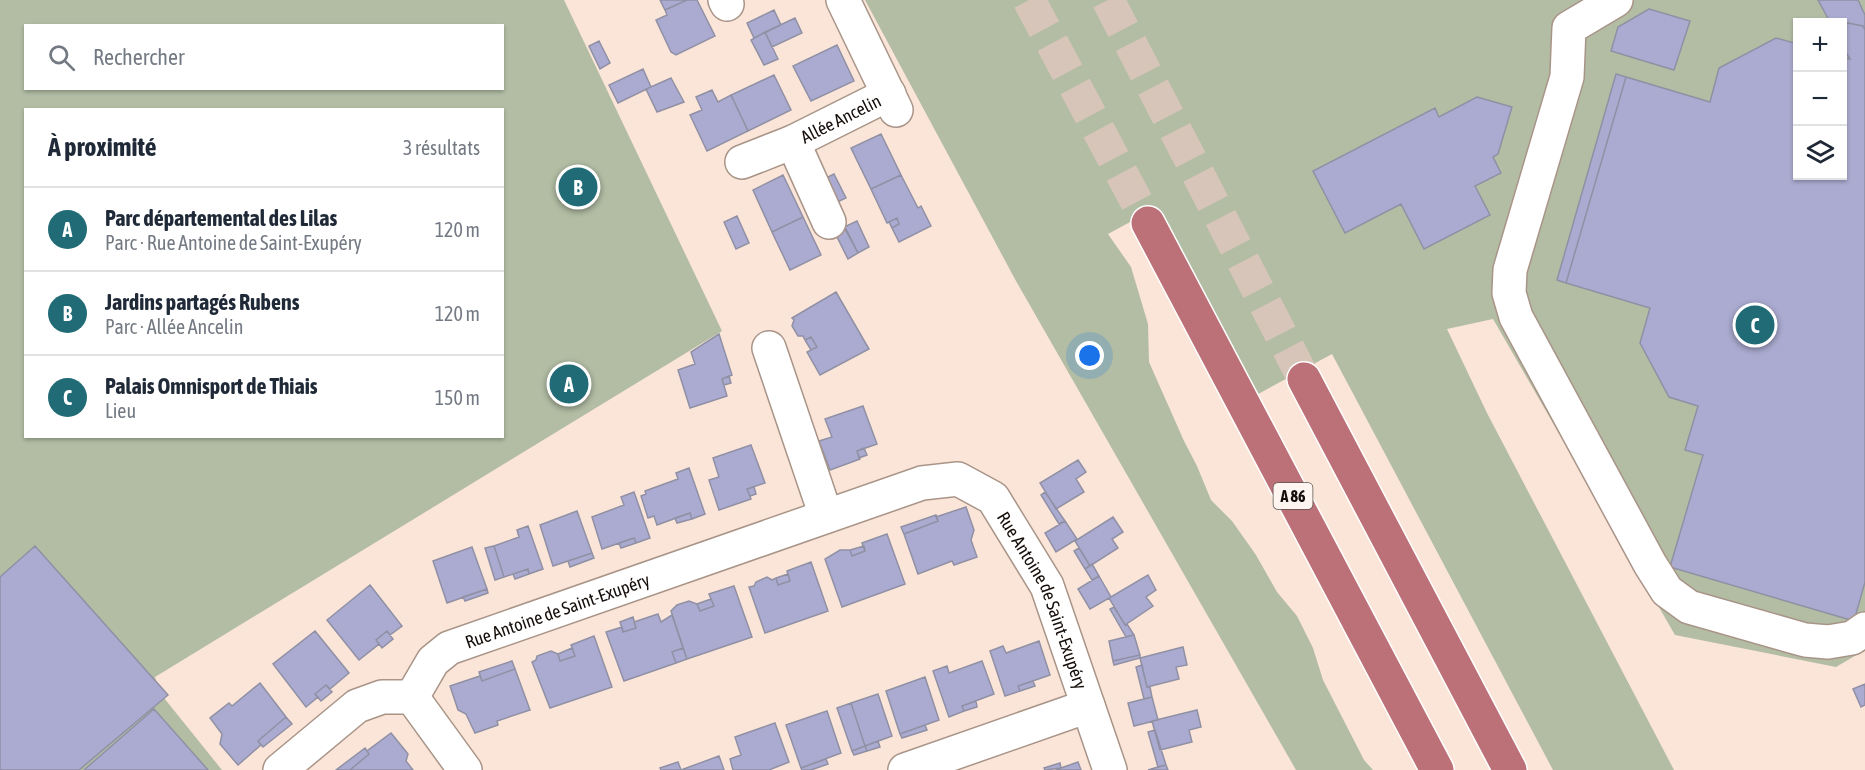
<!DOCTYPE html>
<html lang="fr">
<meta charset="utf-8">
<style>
:root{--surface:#fff;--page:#f2f2f3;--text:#1f2937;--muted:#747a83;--line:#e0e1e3;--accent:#216b76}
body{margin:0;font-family:"Asap Condensed",sans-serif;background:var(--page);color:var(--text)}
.controls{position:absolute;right:18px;top:18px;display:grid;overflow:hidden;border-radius:0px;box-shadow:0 2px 4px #0004}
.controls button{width:54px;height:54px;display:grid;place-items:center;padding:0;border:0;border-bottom:2px solid var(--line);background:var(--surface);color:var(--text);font:30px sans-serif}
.you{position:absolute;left:1090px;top:356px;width:21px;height:21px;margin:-15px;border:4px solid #fff;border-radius:50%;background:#1a73e8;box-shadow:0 0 0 9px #1a73e833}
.badge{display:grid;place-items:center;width:39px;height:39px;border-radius:50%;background:var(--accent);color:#fff;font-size:20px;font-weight:700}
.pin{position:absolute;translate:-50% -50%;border:3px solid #fff;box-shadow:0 2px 6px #0006}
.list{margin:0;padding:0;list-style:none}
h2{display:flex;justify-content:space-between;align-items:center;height:78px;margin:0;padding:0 24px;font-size:26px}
h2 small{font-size:20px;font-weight:400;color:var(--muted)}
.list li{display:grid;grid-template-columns:39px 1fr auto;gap:18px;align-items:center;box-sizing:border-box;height:84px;padding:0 24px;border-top:2px solid var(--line)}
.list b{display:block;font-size:22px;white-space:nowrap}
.list p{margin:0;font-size:20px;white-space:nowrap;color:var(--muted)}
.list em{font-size:20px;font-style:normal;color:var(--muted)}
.icon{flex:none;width:33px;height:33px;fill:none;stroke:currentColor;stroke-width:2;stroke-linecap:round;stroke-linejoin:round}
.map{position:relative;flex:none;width:1865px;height:770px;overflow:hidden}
.search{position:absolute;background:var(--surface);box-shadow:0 2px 4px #0004;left:24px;top:24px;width:480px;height:66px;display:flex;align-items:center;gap:15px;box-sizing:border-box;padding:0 21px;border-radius:0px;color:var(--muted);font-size:22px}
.panel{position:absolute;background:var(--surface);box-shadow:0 2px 4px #0004;left:24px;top:108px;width:480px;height:330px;border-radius:0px}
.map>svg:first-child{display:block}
.green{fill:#b2bda4;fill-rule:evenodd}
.building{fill:#ababd1;stroke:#9090a5;stroke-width:1.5}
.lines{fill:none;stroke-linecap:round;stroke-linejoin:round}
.highway-tunnel{stroke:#d8c5b9;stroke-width:33;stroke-dasharray:33 16;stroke-linecap:butt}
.minor-casing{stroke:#a99488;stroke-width:36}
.highway-casing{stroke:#fff;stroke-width:36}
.minor{stroke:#fff;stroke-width:33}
.highway{stroke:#bc7077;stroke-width:33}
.labels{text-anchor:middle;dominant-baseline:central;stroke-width:6;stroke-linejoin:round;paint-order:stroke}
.shield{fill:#fef5f0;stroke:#5b534f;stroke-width:1.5}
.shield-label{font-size:16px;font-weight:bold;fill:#150e0a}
.street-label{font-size:18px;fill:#150e0a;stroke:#fef5f0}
</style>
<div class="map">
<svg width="1865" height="770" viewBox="0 0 1865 770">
<rect width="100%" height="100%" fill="#fbe5d8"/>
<path class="green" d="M 0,0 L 564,0 L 722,331 L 155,677 L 160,693 L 222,770 L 0,770 ZM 26,26 L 502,26 L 502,88 L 26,88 ZM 26,110 L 502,110 L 502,436 L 26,436 Z
M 865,0 L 1865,0 L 1865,650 L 1836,667 L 1675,635 L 1493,319 L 1447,329 L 1487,413 L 1674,770 L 1553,770 L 1332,354 L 1249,399 L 1156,208 L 1108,234 L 1131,267 L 1148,324 L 1149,362 L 1184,441 L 1197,466 L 1211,500 L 1232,521 L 1256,555 L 1277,592 L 1297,616 L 1313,648 L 1323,680 L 1364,760 L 1373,770 L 1296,770 L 1016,281 ZM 1798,22 L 1842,22 L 1842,176 L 1798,176 Z"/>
<path class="building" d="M 660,0 L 687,0 L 665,10 Z
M 687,0 L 697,0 L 715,36 L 676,55 L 671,52 L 656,20 L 667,15 L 665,10 Z
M 1818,0 L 1858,0 L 1865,15 L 1865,30 L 1863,26 L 1848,23 L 1842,26 L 1842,22 L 1830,22 Z
M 1649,9 L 1690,21 L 1674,70 L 1611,51 L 1618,27 Z
M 774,10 L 781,25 L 754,38 L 747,23 Z
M 795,18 L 802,33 L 772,47 L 765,32 Z
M 1848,23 L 1863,26 L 1865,30 L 1865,582 L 1854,621 L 1670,567 L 1703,455 L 1685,450 L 1698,406 L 1669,397 L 1640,343 L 1650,308 L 1566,283 L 1626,77 L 1710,102 L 1719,68 L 1776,38 L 1798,44 L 1798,176 L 1842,176 L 1842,57 L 1850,59 L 1842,46 L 1842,26 Z
M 765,32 L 778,59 L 764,65 L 751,40 Z
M 599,41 L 610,63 L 600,69 L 589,46 Z
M 837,45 L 854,81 L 811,101 L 793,66 Z
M 643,69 L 651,87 L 618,103 L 609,85 Z
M 1616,74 L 1626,77 L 1566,283 L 1557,280 Z
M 774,75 L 791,110 L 748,131 L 731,95 Z
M 671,78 L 684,102 L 657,112 L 646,89 Z
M 712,90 L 718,102 L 731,95 L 748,131 L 707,151 L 690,115 L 702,110 L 696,97 Z
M 1477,97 L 1512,107 L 1498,154 L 1493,157 L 1501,173 L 1475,186 L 1490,215 L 1424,249 L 1401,204 L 1345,233 L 1313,171 L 1435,108 L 1439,117 Z
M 881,134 L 901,175 L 871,189 L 851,148 Z
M 834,174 L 846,198 L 833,204 L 822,180 Z
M 783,175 L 803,217 L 772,232 L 753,190 Z
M 901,175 L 918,208 L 921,206 L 931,226 L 899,242 L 892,228 L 899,224 L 897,218 L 887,223 L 871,189 Z
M 737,216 L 749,243 L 736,249 L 724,222 Z
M 803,217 L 821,255 L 790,270 L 772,232 Z
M 897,218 L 899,224 L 892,228 L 889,222 Z
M 857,221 L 869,247 L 858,253 L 844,227 Z
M 843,223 L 858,253 L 848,259 L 832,227 Z
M 836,292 L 869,349 L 820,375 L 807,352 L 817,347 L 811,337 L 805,340 L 803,336 L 798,336 L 792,326 L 794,320 L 792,318 Z
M 719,334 L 732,375 L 722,379 L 727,396 L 690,408 L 678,370 L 695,364 L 691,352 Z
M 811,337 L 817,347 L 811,350 L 805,340 Z
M 729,376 L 731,383 L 724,385 L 722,379 Z
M 863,406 L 877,444 L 857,451 L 860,459 L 830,470 L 819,441 L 832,437 L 825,419 Z
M 751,445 L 765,483 L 747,489 L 751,499 L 719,510 L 709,480 L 719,477 L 713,458 Z
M 864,448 L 867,455 L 859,458 L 857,451 Z
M 1078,460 L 1086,472 L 1076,479 L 1084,492 L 1056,509 L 1040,483 Z
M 689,468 L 705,514 L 692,519 L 690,513 L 657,525 L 654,516 L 648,518 L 641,496 L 646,494 L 645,491 L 678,479 L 676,473 Z
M 754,487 L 756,494 L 750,496 L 747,489 Z
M 634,492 L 650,538 L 636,543 L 634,538 L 602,549 L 592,517 L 624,505 L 621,497 Z
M 1045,492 L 1065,521 L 1059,524 L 1041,495 Z
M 966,507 L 974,530 L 971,540 L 977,557 L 954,565 L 952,561 L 918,574 L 904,534 L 938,521 L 936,517 Z
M 577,511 L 592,553 L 553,566 L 540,525 Z
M 690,513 L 692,519 L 677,523 L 675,518 Z
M 936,515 L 938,521 L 904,534 L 901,527 Z
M 1113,517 L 1123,532 L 1112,539 L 1118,548 L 1090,566 L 1075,541 Z
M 1065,521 L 1077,539 L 1056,552 L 1045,533 Z
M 528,526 L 543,569 L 529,574 L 528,569 L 504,577 L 494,546 L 519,537 L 517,530 Z
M 887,534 L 905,584 L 842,607 L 825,559 L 840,550 L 850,550 L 852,556 L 865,551 L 862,543 Z
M 634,538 L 636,543 L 621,548 L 619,543 Z
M 35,546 L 168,695 L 79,770 L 0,770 L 0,577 Z
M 494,546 L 504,577 L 495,580 L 485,548 Z
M 864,546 L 865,551 L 852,556 L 850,550 Z
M 472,547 L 487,589 L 447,603 L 433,561 Z
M 1079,548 L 1090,566 L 1085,569 L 1074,551 Z
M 592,553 L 594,558 L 570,567 L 568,561 Z
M 811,562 L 828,611 L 765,633 L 749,587 L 754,586 L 756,582 L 767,577 L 772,580 L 776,578 L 778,585 L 790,581 L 787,571 Z
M 1092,564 L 1099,576 L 1092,580 L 1085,569 Z
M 528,569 L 529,574 L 515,579 L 513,574 Z
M 788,574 L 790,581 L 778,585 L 776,578 Z
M 1148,575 L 1156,590 L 1146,597 L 1153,606 L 1125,625 L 1109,598 Z
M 1099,576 L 1111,597 L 1090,609 L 1078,589 Z
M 370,585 L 402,626 L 390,635 L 387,631 L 376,640 L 379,644 L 359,660 L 327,620 Z
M 734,586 L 752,637 L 687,659 L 671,611 L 677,605 L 689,601 L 697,604 L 700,611 L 714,606 L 709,594 Z
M 487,589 L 488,593 L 465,601 L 463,597 Z
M 711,599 L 714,606 L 700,611 L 697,604 Z
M 1114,607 L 1125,625 L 1127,624 L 1134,635 L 1126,637 L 1110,609 Z
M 658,614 L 661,622 L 672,615 L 683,648 L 672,652 L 676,663 L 624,681 L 606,632 L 622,627 L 623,632 L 636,628 L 634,622 Z
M 633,617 L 636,628 L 623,632 L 620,622 Z
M 315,631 L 349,673 L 330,689 L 326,685 L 315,694 L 318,697 L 306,707 L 273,664 Z
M 387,631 L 393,639 L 382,648 L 376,640 Z
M 1134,635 L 1140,655 L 1113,661 L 1109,641 Z
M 594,636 L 612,687 L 550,708 L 532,662 L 536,660 L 537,656 L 551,651 L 558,654 L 560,661 L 575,656 L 571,645 Z
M 1039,641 L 1050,675 L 1018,686 L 1020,691 L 1005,696 L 990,651 L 1003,646 L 1006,653 Z
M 1183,647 L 1187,665 L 1176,667 L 1179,679 L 1147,687 L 1140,658 Z
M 572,648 L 575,656 L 560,661 L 558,654 Z
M 683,648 L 687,659 L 676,663 L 672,652 Z
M 1140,655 L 1140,658 L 1114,665 L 1113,661 Z
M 512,661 L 515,669 L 482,681 L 479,672 Z
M 982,661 L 994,694 L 962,706 L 964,711 L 949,717 L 933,671 L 947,666 L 949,673 Z
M 1142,665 L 1147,687 L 1150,687 L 1152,697 L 1144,699 L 1136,667 Z
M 515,669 L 530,710 L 497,721 L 498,725 L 475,733 L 466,714 L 458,710 L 450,686 L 480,676 L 482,681 Z
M 925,677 L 939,720 L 900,734 L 886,691 Z
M 1033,681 L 1035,686 L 1020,691 L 1018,686 Z
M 260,683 L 286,717 L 258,741 L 261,745 L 238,765 L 220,744 L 222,734 L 210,718 L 229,703 L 232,706 Z
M 1865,684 L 1865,705 L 1861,707 L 1853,689 Z
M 326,685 L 332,692 L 321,701 L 315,694 Z
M 878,694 L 892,736 L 865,746 L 851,703 Z
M 1152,697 L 1158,720 L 1134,726 L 1128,703 Z
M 976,701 L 977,707 L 964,711 L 962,706 Z
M 851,703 L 865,746 L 852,751 L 837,708 Z
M 154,709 L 208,770 L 84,770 Z
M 1197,710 L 1201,727 L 1189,730 L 1192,742 L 1160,750 L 1152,721 Z
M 827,711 L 841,753 L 801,768 L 786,725 Z
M 286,717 L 292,724 L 263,747 L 258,741 Z
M 775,723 L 789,762 L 769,770 L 733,770 L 730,759 L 741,755 L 735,737 Z
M 925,725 L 927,730 L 902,738 L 900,734 Z
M 1155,730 L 1166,765 L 1158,767 L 1148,732 Z
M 391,733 L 408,754 L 406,761 L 413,770 L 350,770 L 369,754 L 367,751 Z
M 878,741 L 880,747 L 867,751 L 865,746 Z
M 865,746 L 867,751 L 854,755 L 852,751 Z
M 365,748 L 369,754 L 350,770 L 336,770 Z
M 719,756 L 724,770 L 681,770 Z
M 826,759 L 828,764 L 811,770 L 802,770 L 801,768 Z
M 678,762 L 681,770 L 661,770 L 660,768 Z
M 1078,762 L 1081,770 L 1056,770 L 1061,768 Z
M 1060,763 L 1061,768 L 1045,770 L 1044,768 Z
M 1166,765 L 1168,770 L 1148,770 L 1158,767 Z"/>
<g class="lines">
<path class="highway-tunnel" d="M 1029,0 L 1148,223
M 1108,0 L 1304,379"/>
<defs>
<g id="minor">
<path d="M 725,0 L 727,4"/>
<path d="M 843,0 L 896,110"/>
<path d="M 1616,0 L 1569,28 L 1567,77 L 1510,270 L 1509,293 L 1516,317 L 1650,564 L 1667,591 L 1689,607 L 1805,640 L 1828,642 L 1852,638 L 1865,629"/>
<path d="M 793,142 L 829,222"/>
<path id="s1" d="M 742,162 L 793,142 L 889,94"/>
<path d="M 769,348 L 826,516"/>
<path d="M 280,770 L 357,706 L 382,697 L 412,697"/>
<path id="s2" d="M 465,770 L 412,697 L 433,661 L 449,648 L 922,483 L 958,479 L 993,498 L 1047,586 L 1110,770"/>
<path d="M 905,770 L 1088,706"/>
</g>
<path id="highway" d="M 1148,223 L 1437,770
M 1304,379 L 1510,770"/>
</defs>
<use href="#minor" class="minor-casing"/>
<use href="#highway" class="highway-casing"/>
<use href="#minor" class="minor"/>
<use href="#highway" class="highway"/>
</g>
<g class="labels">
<rect class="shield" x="1273.5" y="483" width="39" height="26" rx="4.5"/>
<g class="shield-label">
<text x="1293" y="496">A 86</text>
</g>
<g class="street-label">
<text stroke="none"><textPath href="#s1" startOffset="108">Allée Ancelin</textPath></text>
<text stroke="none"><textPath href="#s2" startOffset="844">Rue Antoine de Saint-Exupéry</textPath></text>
<text stroke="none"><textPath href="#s2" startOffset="267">Rue Antoine de Saint-Exupéry</textPath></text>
</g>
</g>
</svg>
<div class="controls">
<button>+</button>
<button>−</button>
<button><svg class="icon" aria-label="layers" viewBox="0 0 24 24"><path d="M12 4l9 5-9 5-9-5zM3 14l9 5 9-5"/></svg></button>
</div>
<div class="you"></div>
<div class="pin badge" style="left:569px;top:384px">A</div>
<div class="pin badge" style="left:578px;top:187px">B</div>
<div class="pin badge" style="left:1755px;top:325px">C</div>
<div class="search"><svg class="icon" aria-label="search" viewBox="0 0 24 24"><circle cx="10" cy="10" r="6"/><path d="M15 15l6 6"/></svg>Rechercher</div>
<section class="panel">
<h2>À proximité<small>3 résultats</small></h2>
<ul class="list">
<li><span class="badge">A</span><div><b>Parc départemental des Lilas</b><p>Parc · Rue Antoine de Saint-Exupéry</p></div><em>120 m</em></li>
<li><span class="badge">B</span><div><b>Jardins partagés Rubens</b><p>Parc · Allée Ancelin</p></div><em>120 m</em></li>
<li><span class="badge">C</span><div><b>Palais Omnisport de Thiais</b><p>Lieu</p></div><em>150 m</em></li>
</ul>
</section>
</div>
